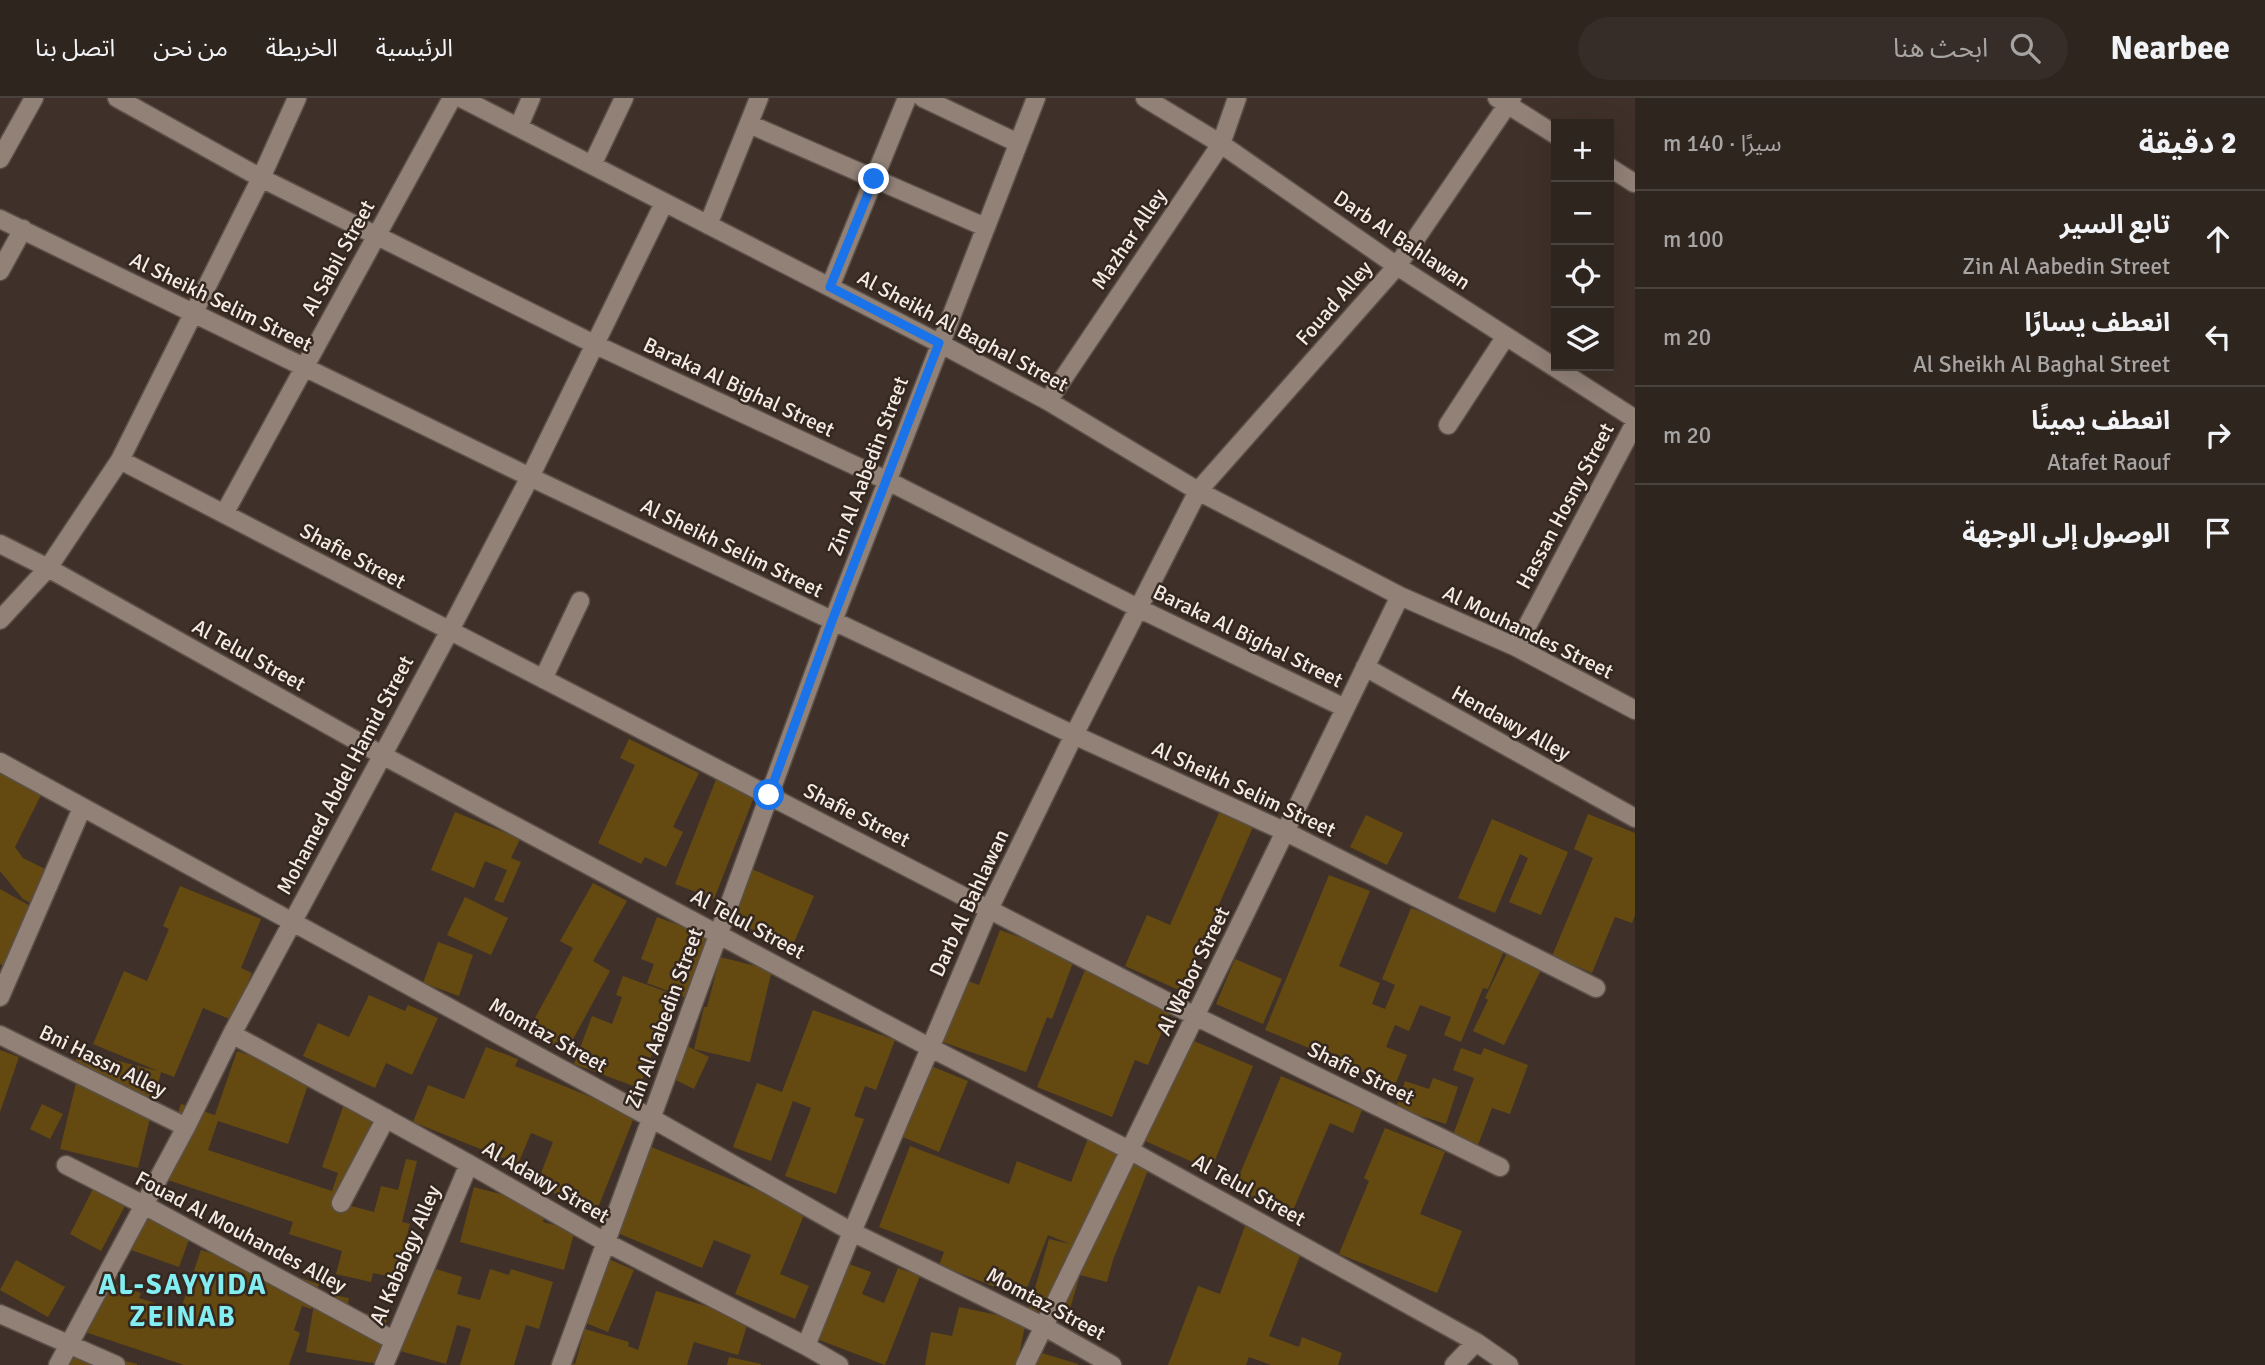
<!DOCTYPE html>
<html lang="ar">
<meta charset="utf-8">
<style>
:root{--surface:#2f251f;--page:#372d28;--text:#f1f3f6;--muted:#a7a5a4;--line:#4a423d}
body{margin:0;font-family:Signika,"Noto Sans Arabic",sans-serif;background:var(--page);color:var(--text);direction:rtl}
.controls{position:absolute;right:21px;top:21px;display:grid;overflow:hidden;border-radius:0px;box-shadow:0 7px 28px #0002}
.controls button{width:63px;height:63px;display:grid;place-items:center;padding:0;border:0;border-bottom:2px solid var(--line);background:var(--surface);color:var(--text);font:35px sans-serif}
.stop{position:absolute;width:21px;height:21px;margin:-16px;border:5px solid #1a73e8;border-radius:50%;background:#fff}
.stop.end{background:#1a73e8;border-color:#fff;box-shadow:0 2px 7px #0008}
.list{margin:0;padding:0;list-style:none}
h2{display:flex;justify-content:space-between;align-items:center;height:91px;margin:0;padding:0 28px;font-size:30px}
h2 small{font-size:23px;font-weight:400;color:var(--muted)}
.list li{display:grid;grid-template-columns:46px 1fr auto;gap:21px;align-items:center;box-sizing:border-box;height:98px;padding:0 28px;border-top:2px solid var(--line)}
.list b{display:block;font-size:26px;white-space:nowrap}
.list p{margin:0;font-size:23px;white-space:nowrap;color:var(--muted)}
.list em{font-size:23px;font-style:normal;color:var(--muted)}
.icon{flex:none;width:38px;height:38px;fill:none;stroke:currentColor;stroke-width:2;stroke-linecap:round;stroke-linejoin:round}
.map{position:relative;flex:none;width:1635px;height:1267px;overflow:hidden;direction:ltr}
header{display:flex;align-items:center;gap:42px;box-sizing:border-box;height:98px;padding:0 35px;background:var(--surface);border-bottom:2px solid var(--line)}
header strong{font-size:33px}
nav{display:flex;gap:38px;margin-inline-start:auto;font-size:24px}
.search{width:490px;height:63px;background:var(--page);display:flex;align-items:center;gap:18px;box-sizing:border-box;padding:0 24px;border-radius:38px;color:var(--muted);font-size:26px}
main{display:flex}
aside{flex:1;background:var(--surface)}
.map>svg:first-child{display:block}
.building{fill:#644a10}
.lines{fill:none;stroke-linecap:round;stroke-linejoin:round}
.minor-casing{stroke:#5b5048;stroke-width:21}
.minor{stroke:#918177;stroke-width:18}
.route{stroke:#1a73e8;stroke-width:9}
.labels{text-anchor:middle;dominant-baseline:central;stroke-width:5;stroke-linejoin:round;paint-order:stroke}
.street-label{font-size:21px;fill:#f4ebe5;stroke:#34271f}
.district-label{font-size:28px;font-weight:bold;letter-spacing:2px;fill:#82eef2;stroke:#34271f}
</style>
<header>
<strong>Nearbee</strong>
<div class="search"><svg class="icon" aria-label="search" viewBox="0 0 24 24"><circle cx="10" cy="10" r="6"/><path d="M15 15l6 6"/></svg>ابحث هنا</div>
<nav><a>الرئيسية</a><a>الخريطة</a><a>من نحن</a><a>اتصل بنا</a></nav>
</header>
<main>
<aside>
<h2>2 دقيقة<small>سيرًا · 140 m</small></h2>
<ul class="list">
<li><svg class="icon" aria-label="ahead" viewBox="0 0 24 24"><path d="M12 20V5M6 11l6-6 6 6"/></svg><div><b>تابع السير</b><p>Zin Al Aabedin Street</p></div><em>100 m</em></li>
<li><svg class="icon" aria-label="left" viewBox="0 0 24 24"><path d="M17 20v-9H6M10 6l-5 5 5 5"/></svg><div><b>انعطف يسارًا</b><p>Al Sheikh Al Baghal Street</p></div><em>20 m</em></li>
<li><svg class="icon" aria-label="right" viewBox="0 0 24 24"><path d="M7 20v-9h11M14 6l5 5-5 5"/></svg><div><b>انعطف يمينًا</b><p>Atafet Raouf</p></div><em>20 m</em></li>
<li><svg class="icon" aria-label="arrive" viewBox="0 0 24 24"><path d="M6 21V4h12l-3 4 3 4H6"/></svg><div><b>الوصول إلى الوجهة</b></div></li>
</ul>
</aside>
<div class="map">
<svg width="1635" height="1267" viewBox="0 0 1635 1267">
<rect width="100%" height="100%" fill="#3f3129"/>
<path class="building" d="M 629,641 L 699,675 L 673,729 L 683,734 L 666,769 L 645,759 L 641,766 L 598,745 L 635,667 L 620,660 Z
M 0,672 L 43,693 L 15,749 L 23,760 L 63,780 L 46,813 L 23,801 L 0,773 Z
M 717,679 L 756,694 L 714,801 L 675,786 Z
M 455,714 L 520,741 L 511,760 L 521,764 L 503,805 L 494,802 L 507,772 L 485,763 L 474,790 L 431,772 Z
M 1219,715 L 1253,729 L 1181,893 L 1125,868 L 1147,817 L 1170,827 Z
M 1588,716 L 1635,735 L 1635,817 L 1632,825 L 1615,819 L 1592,875 L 1552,858 L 1593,760 L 1574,751 Z
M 1366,717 L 1403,735 L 1387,767 L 1350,749 Z
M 1492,721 L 1568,754 L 1541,817 L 1509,804 L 1528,760 L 1520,756 L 1495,815 L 1458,800 Z
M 747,769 L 814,798 L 792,849 L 726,820 Z
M 1329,777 L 1370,793 L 1339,868 L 1380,885 L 1372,906 L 1385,911 L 1395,887 L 1382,881 L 1411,810 L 1506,848 L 1488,891 L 1483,890 L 1461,944 L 1444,937 L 1451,919 L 1420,907 L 1409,933 L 1395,927 L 1386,949 L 1407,957 L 1395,987 L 1318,956 L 1319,954 L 1265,932 Z
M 593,785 L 627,803 L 593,863 L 610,873 L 566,954 L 528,933 L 573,850 L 560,843 Z
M 180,788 L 261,821 L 241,870 L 252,875 L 232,922 L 203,910 L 174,979 L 161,974 L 138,1070 L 60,1051 L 77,981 L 71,980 L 78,953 L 158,973 L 93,946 L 124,873 L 147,883 L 169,831 L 163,828 Z
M 0,791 L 39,813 L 6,869 L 0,866 Z
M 465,799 L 508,820 L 491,857 L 447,837 Z
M 657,819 L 715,840 L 692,902 L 647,885 L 654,866 L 641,861 Z
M 1000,832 L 1075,859 L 1052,921 L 1047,919 L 1026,974 L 932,940 L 955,878 L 979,887 Z
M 438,844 L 473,857 L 459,898 L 423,885 Z
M 1507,855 L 1541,872 L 1504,947 L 1473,933 L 1488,902 L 1485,900 Z
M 720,859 L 772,872 L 750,964 L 694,951 L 704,909 L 707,909 Z
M 1235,861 L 1282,881 L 1263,926 L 1216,906 Z
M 1085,872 L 1173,907 L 1148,967 L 1135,962 L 1112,1019 L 1037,989 Z
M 623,878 L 675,897 L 639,990 L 574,966 L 592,918 L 612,926 L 622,899 L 616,897 Z
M 369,897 L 405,913 L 408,907 L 438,920 L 412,977 L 386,965 L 375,990 L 303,958 L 318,925 L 349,939 Z
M 813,912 L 895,942 L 876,992 L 865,988 L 854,1018 L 864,1021 L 836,1096 L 785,1078 L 811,1010 L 793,1003 L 771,1063 L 733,1049 L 757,985 L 782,994 Z
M 1182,938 L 1253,968 L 1211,1072 L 1138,1040 Z
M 673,941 L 709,959 L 694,991 L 657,973 Z
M 486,949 L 518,961 L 515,968 L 635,1017 L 597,1112 L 536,1088 L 553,1044 L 531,1035 L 518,1066 L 413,1024 L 428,987 L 464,1001 Z
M 1461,950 L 1481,957 L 1484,950 L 1528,967 L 1510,1016 L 1492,1010 L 1478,1047 L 1453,1037 L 1474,980 L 1453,972 Z
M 0,952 L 19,959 L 0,1014 Z
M 237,953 L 311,978 L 288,1046 L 218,1023 L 208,1052 L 332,1093 L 338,1075 L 322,1069 L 344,1006 L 374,1016 L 344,1106 L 374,1114 L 381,1088 L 398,1092 L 406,1061 L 417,1063 L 402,1124 L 410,1126 L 396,1180 L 373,1175 L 371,1184 L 336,1176 L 342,1153 L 289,1136 L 293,1124 L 156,1078 L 181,1006 L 215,1017 Z
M 926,966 L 968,983 L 939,1054 L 893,1035 Z
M 1281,978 L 1362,1012 L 1353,1035 L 1330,1025 L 1291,1117 L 1233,1092 Z
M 1433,980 L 1458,989 L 1446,1026 L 1396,1010 L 1405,983 L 1429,991 Z
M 42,1006 L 63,1016 L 50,1041 L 30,1031 Z
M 1385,1030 L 1445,1054 L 1420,1116 L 1462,1133 L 1437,1195 L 1339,1156 L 1369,1083 L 1364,1080 Z
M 1089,1038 L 1152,1062 L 1113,1162 L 1107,1184 L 1080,1177 L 1067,1221 L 1029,1211 L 1049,1141 L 1070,1146 L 1048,1137 L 1023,1200 L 939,1167 L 944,1154 L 879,1129 L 910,1048 L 1009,1086 L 1017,1063 L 1071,1084 Z
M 649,1048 L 806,1112 L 780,1176 L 809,1188 L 795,1221 L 735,1196 L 751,1157 L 714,1142 L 702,1170 L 608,1131 Z
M 95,1087 L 127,1104 L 101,1153 L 70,1136 Z
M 474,1089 L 547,1109 L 543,1124 L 575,1132 L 564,1172 L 460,1144 Z
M 138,1100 L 195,1125 L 179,1169 L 120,1148 Z
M 1245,1128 L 1303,1150 L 1269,1238 L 1299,1249 L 1302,1239 L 1342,1255 L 1338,1267 L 1271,1267 L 1249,1259 L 1246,1267 L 1168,1267 L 1198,1188 L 1220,1196 Z
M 201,1152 L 268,1174 L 270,1170 L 319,1186 L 316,1194 L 349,1200 L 347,1212 L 387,1219 L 379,1266 L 306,1254 L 315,1200 L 311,1211 L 302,1208 L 294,1232 L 300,1235 L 289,1267 L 184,1267 L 85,1234 L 102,1182 L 141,1195 L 139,1200 L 180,1213 Z
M 597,1156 L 634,1172 L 608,1234 L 571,1219 Z
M 16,1162 L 65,1189 L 48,1219 L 0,1192 Z
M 838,1162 L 871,1174 L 862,1196 L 884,1205 L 898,1170 L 920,1178 L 885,1267 L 809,1238 Z
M 423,1167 L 462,1179 L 457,1196 L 480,1202 L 490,1171 L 509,1177 L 511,1171 L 553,1184 L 539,1231 L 526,1227 L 514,1267 L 460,1267 L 471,1231 L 457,1227 L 446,1266 L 397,1252 Z
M 656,1193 L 749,1221 L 738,1257 L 694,1244 L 687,1267 L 550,1267 L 553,1259 L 575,1266 L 585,1231 L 629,1244 L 628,1248 L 638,1252 Z
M 959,1209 L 1026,1223 L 1017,1267 L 925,1267 L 931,1234 L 952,1238 Z
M 65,1248 L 137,1266 L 137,1267 L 61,1267 Z
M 1032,1252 L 1078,1266 L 1078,1267 L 1028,1267 Z
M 729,1259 L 761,1266 L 761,1267 L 727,1267 Z"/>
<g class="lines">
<defs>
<path id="minor" d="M 117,0 L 261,80 L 596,247 L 886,382 L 1138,510 L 1345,610
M 461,0 L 939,245 L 1048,303 L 1198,393 L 1400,498 L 1516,549 L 1635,612
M 923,0 L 1018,45
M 1145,0 L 1221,46 L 1397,168 L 1635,321
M 1497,0 L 1556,37
M 749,26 L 985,129
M 519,28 L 531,0
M 0,61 L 34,0
M 592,67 L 624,0
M 1609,69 L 1634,85
M 0,121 L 530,379 L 1074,637 L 1286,734 L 1596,890
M 708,127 L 759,0
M 0,173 L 23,131
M 830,189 L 907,0
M 1048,303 L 1221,46 L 1237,0
M 1448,327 L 1506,238
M 120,362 L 1195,918 L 1500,1069
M 224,416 L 452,0
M 0,446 L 48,470 L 382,657 L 929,949 L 1131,1053 L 1476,1244 L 1509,1267
M 0,522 L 48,470 L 120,362 L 261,80 L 297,0
M 1516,549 L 1635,325
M 1365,569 L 1635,720
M 543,581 L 580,503
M 0,664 L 651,1020 L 852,1134 L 1045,1229 L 1112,1267
M 0,899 L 82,710
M 232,936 L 469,1066 L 605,1144 L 806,1248 L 839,1267
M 0,937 L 186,1029
M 66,1067 L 144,1107 L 393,1242
M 341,1105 L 386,1020
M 0,1216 L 116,1267
M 806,1248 L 852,1134 L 989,811 L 1074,637 L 1198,393 L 1397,168 L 1512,0
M 58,1267 L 186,1029 L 232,936 L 449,534 L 530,379 L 664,105
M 384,1267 L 469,1066
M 561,1267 L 833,523 L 1036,0
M 1025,1267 L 1400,498
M 1454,1267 L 1476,1244"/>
</defs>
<use href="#minor" class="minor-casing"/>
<use href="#minor" class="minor"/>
</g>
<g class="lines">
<path class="route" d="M 769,697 L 832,523 L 939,245 L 830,189 L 874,81"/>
</g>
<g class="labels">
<g class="street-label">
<text transform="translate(1129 141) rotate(-56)">Mazhar Alley</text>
<text transform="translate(1402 142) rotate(34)">Darb Al Bahlawan</text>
<text transform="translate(338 160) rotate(-61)">Al Sabil Street</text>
<text transform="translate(221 204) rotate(26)">Al Sheikh Selim Street</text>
<text transform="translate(1334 205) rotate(-49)">Fouad Alley</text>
<text transform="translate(963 233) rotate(28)">Al Sheikh Al Baghal Street</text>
<text transform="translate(739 289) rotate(25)">Baraka Al Bighal Street</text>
<text transform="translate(868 368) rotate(-69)">Zin Al Aabedin Street</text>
<text transform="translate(1565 408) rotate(-62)">Hassan Hosny Street</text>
<text transform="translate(732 450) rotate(26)">Al Sheikh Selim Street</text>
<text transform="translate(353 458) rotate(28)">Shafie Street</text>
<text transform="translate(1528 534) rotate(26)">Al Mouhandes Street</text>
<text transform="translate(1248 538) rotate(26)">Baraka Al Bighal Street</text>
<text transform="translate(249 557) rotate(29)">Al Telul Street</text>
<text transform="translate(1511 625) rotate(29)">Hendawy Alley</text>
<text transform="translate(345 677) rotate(-62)">Mohamed Abdel Hamid Street</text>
<text transform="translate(1244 691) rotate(25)">Al Sheikh Selim Street</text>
<text transform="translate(857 717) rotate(27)">Shafie Street</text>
<text transform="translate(969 805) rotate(-65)">Darb Al Bahlawan</text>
<text transform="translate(748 826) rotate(28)">Al Telul Street</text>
<text transform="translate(1193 873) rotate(-64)">Al Wabor Street</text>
<text transform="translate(664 920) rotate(-70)">Zin Al Aabedin Street</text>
<text transform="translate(548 937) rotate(29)">Momtaz Street</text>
<text transform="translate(103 963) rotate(26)">Bni Hassn Alley</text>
<text transform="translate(1361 975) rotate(26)">Shafie Street</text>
<text transform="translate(546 1084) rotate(30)">Al Adawy Street</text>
<text transform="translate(1249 1092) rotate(29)">Al Telul Street</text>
<text transform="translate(241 1134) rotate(28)">Fouad Al Mouhandes Alley</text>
<text transform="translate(405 1157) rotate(-67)">Al Kababgy Alley</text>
<text transform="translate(1046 1206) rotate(28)">Momtaz Street</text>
</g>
<g class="district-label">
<text x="183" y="1187">AL-SAYYIDA<tspan x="183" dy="32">ZEINAB</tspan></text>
</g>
</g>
</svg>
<div class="controls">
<button>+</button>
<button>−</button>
<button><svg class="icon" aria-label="locate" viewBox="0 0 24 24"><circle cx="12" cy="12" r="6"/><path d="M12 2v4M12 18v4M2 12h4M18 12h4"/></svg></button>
<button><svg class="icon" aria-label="layers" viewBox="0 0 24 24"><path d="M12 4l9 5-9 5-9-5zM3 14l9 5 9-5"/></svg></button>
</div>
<div class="stop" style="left:769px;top:697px"></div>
<div class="stop end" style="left:874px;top:81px"></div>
</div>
</main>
